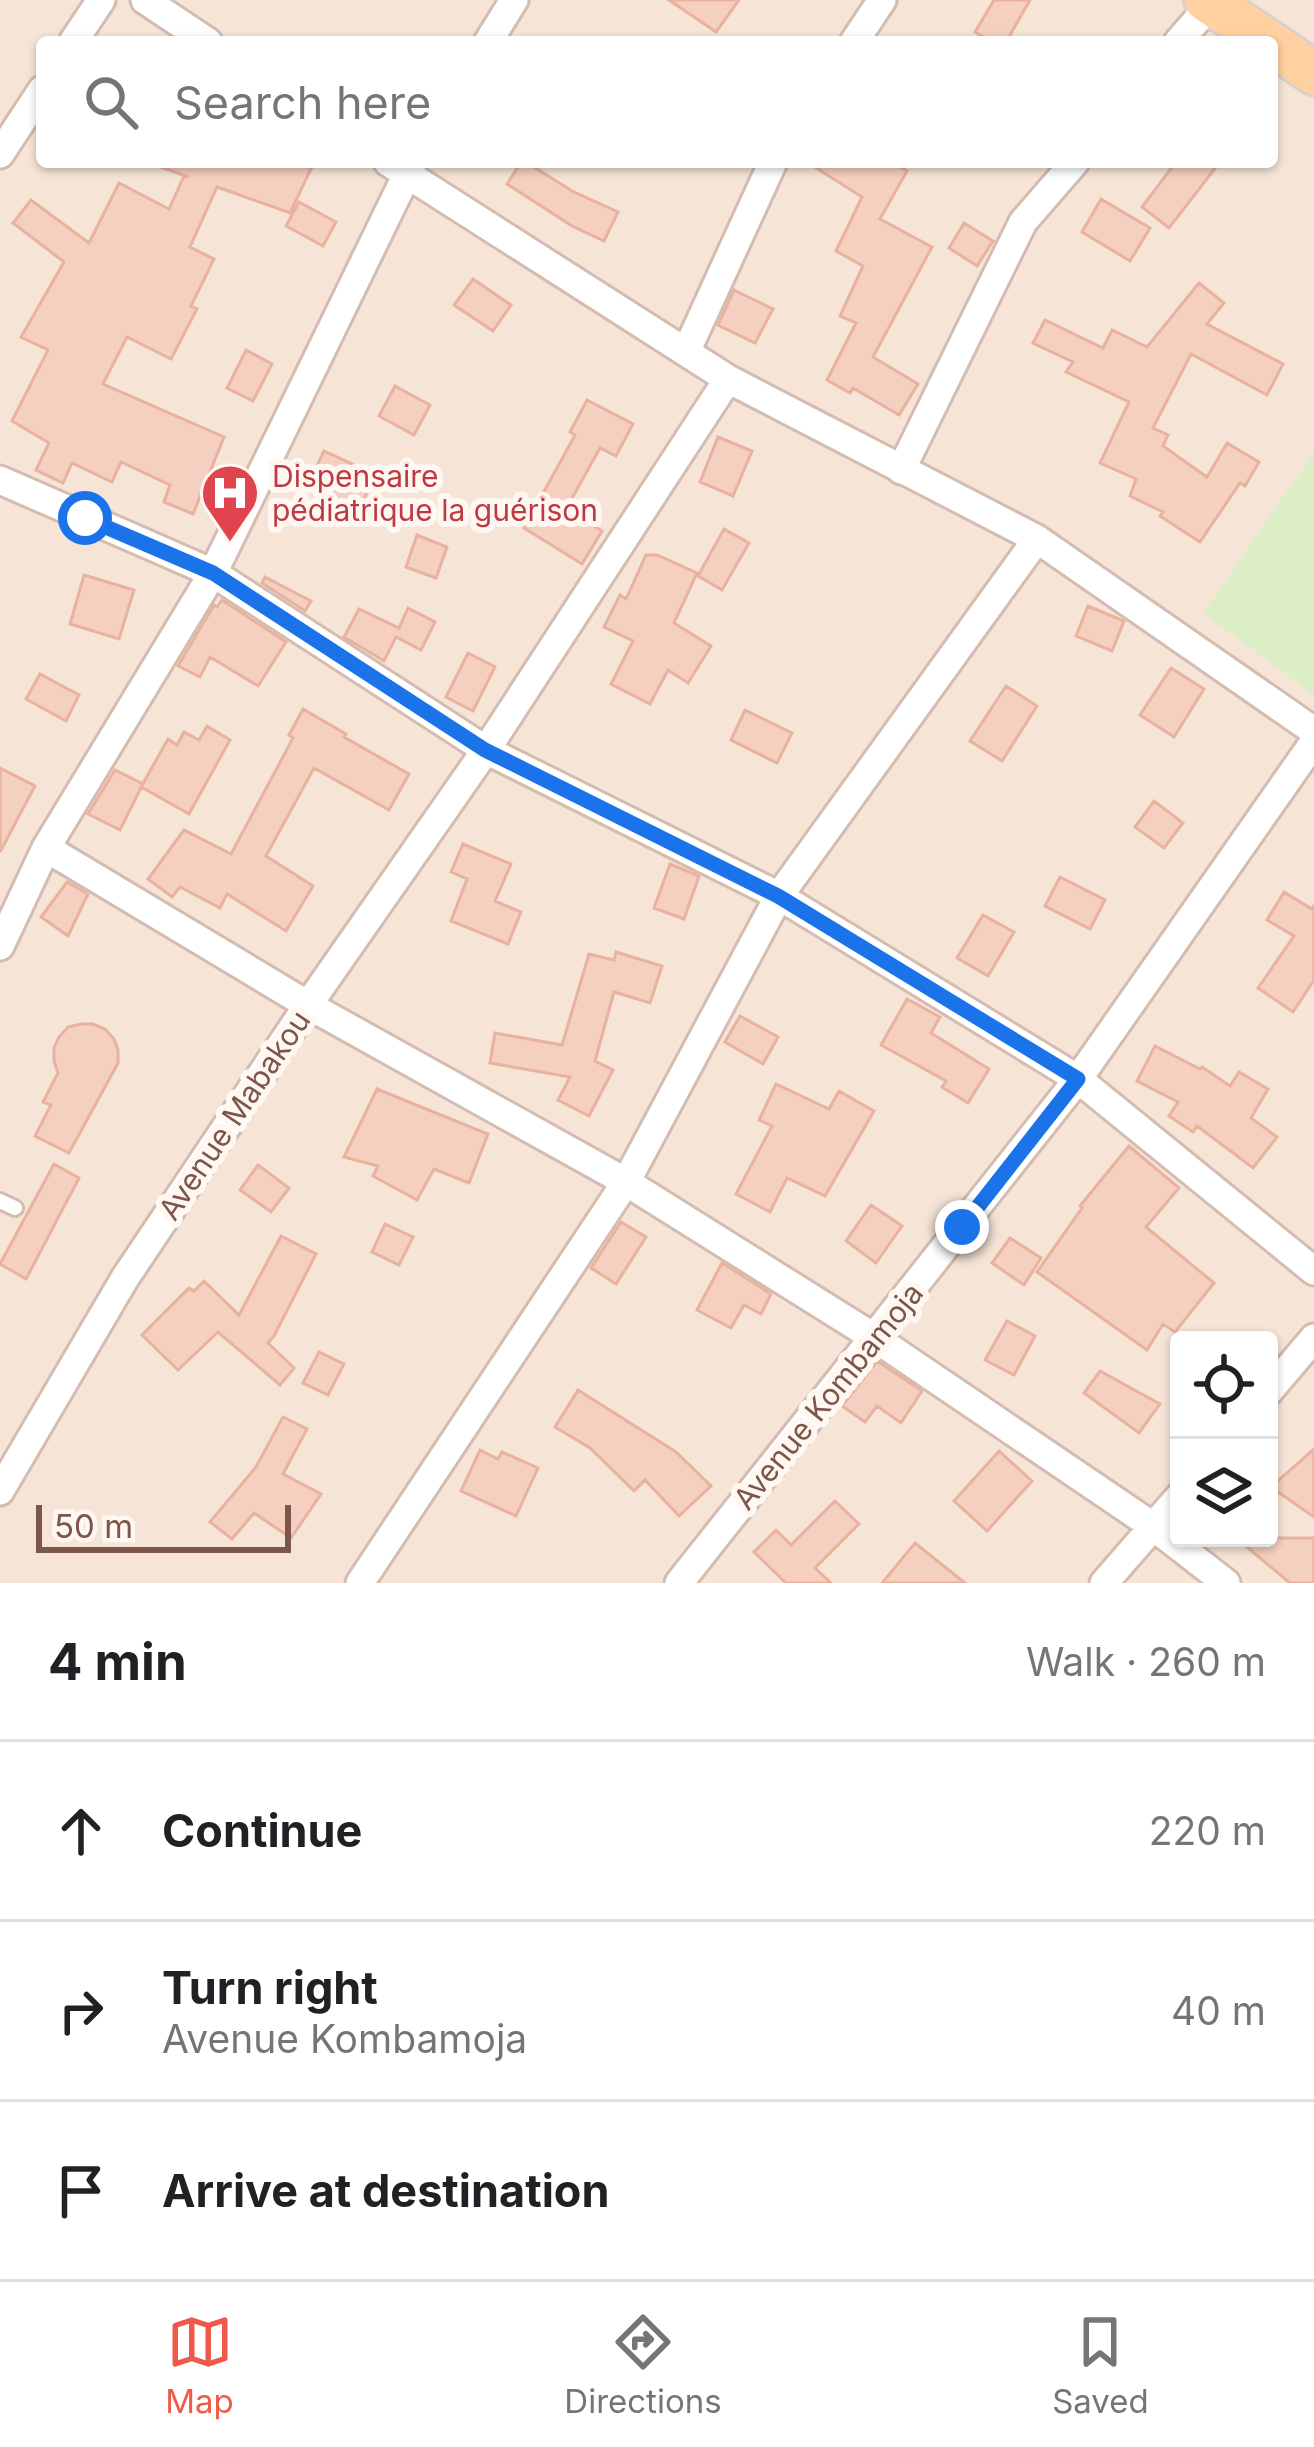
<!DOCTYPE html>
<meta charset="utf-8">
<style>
:root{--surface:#fff;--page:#f2f2f2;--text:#202124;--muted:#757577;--line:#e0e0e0;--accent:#ef5a48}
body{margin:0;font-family:Inter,sans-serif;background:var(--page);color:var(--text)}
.controls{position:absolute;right:36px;bottom:36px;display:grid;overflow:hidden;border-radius:12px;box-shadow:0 3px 9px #0004}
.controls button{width:108px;height:108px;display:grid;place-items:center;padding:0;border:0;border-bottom:3px solid var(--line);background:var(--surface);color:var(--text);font:60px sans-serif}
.scale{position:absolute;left:36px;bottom:30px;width:255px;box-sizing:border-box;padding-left:12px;border:6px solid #7c564a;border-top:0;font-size:33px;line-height:42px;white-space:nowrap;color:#7c564a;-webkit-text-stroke:9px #fff8f2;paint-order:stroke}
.stop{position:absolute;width:36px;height:36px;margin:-27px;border:9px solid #1a73e8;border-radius:50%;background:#fff}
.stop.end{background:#1a73e8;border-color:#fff;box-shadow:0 3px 12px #0008}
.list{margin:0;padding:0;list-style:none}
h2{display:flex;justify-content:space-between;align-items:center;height:156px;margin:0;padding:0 48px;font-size:51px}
h2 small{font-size:39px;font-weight:400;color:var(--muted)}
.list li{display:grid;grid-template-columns:78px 1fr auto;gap:36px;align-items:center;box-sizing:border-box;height:180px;padding:0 48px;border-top:3px solid var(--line)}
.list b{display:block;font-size:45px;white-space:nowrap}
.list p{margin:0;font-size:39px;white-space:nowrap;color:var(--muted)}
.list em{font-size:39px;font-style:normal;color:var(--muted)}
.icon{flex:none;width:66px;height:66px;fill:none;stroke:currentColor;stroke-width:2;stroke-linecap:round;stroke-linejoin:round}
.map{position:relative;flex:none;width:1314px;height:1583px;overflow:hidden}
.search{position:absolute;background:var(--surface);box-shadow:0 3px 9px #0004;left:36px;right:36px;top:36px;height:132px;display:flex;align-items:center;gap:30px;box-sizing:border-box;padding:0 42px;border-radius:12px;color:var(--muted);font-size:45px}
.sheet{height:696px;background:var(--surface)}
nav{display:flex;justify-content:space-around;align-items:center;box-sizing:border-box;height:168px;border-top:3px solid var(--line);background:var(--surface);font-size:33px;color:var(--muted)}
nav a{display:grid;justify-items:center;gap:6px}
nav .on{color:var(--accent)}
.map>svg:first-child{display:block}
.residential{fill:#f6e5d7;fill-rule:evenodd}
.green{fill:#dbeec6}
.building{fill:#f5cfbf;stroke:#e9b29e;stroke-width:3}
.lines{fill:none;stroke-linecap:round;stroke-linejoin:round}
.service-casing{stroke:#d4bcb0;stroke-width:20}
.minor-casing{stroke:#d4bcb0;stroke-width:33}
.primary-casing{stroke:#dad0cc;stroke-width:48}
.service{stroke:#fff;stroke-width:14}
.minor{stroke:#fff;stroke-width:27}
.primary{stroke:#ffd1a0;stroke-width:42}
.route{stroke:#1a73e8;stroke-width:15}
.labels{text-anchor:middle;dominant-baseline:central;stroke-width:12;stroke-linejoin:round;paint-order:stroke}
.health-label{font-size:30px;fill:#be3a42;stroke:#fff8f2;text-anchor:start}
.street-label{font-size:30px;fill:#7c564a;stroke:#fff8f2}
</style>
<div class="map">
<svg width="1314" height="1583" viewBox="0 0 1314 1583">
<rect width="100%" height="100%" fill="#fef4ea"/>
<path class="residential" d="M 0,0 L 1314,0 L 1314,1583 L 0,1583 ZM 42,42 L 1272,42 L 1272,162 L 42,162 ZM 1179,1340 L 1269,1340 L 1269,1538 L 1179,1538 Z"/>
<path class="green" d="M 1314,452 L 1314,695 L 1203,613 Z"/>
<path class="building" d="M 669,0 L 739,0 L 716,32 Z
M 994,0 L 1030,0 L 1006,42 L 992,42 L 975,32 Z
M 158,162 L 297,162 L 311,169 L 290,213 L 217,187 L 190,247 L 214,259 L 191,306 L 197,309 L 171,359 L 127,337 L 103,384 L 224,437 L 193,514 L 164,502 L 170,485 L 121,462 L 112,482 L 72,463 L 63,483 L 36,470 L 49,443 L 12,421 L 48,350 L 21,337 L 64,262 L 13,223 L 31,200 L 89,243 L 119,183 L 169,209 L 184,176 L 188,177 L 158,166 Z
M 521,162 L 526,162 L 572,191 L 618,212 L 604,241 L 572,226 L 507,184 Z
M 807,162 L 892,162 L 907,171 L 880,219 L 932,247 L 873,357 L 918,384 L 899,415 L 853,388 L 850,393 L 827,380 L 856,323 L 840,316 L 863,266 L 836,251 L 862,197 Z
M 1176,162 L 1220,162 L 1169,228 L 1142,207 Z
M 1101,199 L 1150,228 L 1130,261 L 1082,232 Z
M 299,202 L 336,222 L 323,246 L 286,226 Z
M 964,223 L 993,241 L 977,266 L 949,248 Z
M 473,279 L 511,305 L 493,331 L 454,305 Z
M 1199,283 L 1224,303 L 1207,324 L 1283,364 L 1267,395 L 1191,354 L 1153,428 L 1168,435 L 1163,446 L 1207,477 L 1227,443 L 1259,462 L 1245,486 L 1240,483 L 1200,542 L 1160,516 L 1163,512 L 1130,496 L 1136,479 L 1100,463 L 1129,402 L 1066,372 L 1073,362 L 1033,343 L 1045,320 L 1103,348 L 1112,330 L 1147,347 Z
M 734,290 L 773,309 L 755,343 L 718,325 Z
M 246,350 L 272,364 L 253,401 L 227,388 Z
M 395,386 L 430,405 L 414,435 L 379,416 Z
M 587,400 L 633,424 L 616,456 L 600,448 L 566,509 L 602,531 L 582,564 L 524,528 L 575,435 L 570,432 Z
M 718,437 L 752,451 L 733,496 L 700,482 Z
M 324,451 L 376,475 L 357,513 L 307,487 Z
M 724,529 L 749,543 L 722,590 L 698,576 Z
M 417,535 L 447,547 L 436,578 L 406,567 Z
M 646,555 L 657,555 L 697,573 L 674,623 L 711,646 L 688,683 L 668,670 L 650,704 L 611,684 L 633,641 L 604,627 L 620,595 L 626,599 Z
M 84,575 L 134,590 L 119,639 L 70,624 Z
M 265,577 L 311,601 L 305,611 L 262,583 Z
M 222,600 L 286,642 L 258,686 L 210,657 L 200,677 L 178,666 L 214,605 L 217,607 Z
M 1088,606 L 1124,621 L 1112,651 L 1076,636 Z
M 408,608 L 435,622 L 421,650 L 396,637 L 384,661 L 344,637 L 359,609 L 399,628 Z
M 468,653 L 495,667 L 473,711 L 446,697 Z
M 1171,668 L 1204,689 L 1174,737 L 1140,715 Z
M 40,674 L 79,695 L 66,721 L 26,699 Z
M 1006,686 L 1037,706 L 1002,761 L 970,741 Z
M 303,709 L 346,734 L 344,737 L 409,774 L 389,810 L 314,768 L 266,856 L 313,886 L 286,931 L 227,894 L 220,908 L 180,887 L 172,897 L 148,879 L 184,830 L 231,854 L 293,738 L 289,735 Z
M 745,710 L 792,733 L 777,763 L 731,740 Z
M 207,726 L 230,740 L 189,814 L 141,787 L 168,739 L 177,745 L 184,732 L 199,740 Z
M 0,768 L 35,786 L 0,852 Z
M 115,770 L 143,784 L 120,830 L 88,814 Z
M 1154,801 L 1183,823 L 1164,848 L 1135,827 Z
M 463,844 L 511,864 L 495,901 L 521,912 L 508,944 L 451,921 L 467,879 L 451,872 Z
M 670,864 L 699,876 L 684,919 L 654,908 Z
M 1060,877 L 1105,900 L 1090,929 L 1045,906 Z
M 67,882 L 88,894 L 68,936 L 41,917 Z
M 1284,892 L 1312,909 L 1314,905 L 1314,980 L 1293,1012 L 1258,988 L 1294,936 L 1267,920 Z
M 983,915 L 1014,932 L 988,976 L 957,958 Z
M 616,952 L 662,966 L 650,1003 L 614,992 L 595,1061 L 613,1070 L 589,1116 L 558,1100 L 570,1077 L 490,1063 L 495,1033 L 562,1045 L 589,954 L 614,960 Z
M 907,999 L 940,1017 L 931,1033 L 989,1069 L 968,1103 L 942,1087 L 946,1081 L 881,1045 Z
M 740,1016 L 778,1037 L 763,1064 L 725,1042 Z
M 81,1024 L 93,1024 L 105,1029 L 114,1039 L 118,1050 L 118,1063 L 69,1153 L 35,1136 L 51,1105 L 43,1102 L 58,1073 L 54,1061 L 54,1048 L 59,1037 L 68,1027 Z
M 1155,1046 L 1200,1069 L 1202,1067 L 1230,1086 L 1239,1072 L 1268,1089 L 1251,1118 L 1277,1137 L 1253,1168 L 1197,1126 L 1193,1132 L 1169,1116 L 1178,1102 L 1137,1081 Z
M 776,1084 L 829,1109 L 839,1091 L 874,1111 L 825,1196 L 787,1178 L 770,1212 L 736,1194 L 772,1126 L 759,1120 Z
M 377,1089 L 488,1134 L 469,1183 L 434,1169 L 417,1200 L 373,1176 L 378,1166 L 344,1157 Z
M 1129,1146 L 1179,1188 L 1146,1227 L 1214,1283 L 1175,1332 L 1163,1324 L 1147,1350 L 1037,1272 L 1082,1208 L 1080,1206 Z
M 54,1164 L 79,1178 L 26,1279 L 0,1264 Z
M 258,1165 L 289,1188 L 271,1212 L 240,1190 Z
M 871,1205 L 902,1226 L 876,1263 L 846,1241 Z
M 621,1222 L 646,1237 L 616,1284 L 591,1268 Z
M 385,1224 L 413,1237 L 399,1265 L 372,1252 Z
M 281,1236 L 316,1254 L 274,1336 L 268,1343 L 294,1368 L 280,1385 L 218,1332 L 178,1370 L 142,1335 L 189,1288 L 194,1291 L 204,1281 L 239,1315 Z
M 1010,1238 L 1041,1258 L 1024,1285 L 992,1263 Z
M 722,1263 L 771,1294 L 761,1314 L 744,1305 L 731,1328 L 697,1310 Z
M 1007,1321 L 1035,1336 L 1014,1375 L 985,1360 Z
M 319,1352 L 344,1364 L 328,1395 L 303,1383 Z
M 877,1361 L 922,1391 L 901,1423 L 877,1406 L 865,1422 L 842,1406 Z
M 1100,1371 L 1160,1404 L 1139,1433 L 1084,1393 Z
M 578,1390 L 676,1452 L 711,1486 L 679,1516 L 645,1480 L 634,1491 L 590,1448 L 555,1427 Z
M 283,1417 L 307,1429 L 283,1474 L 321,1494 L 291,1538 L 254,1513 L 232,1539 L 210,1522 L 256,1467 Z
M 1314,1449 L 1314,1517 L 1271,1487 Z
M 480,1450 L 498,1459 L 502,1452 L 538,1468 L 516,1516 L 461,1491 Z
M 999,1451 L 1032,1481 L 987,1531 L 954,1501 Z
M 835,1501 L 859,1524 L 815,1568 L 831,1583 L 786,1583 L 754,1552 L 776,1530 L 791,1545 Z
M 1236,1538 L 1314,1538 L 1314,1583 L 1290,1583 Z
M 915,1543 L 965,1583 L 882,1583 Z"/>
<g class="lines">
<defs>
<path id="service" d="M 0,1201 L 15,1208"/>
<path id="minor" d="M 145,0 L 208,42
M 73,42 L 101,0
M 488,42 L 514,0
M 854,42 L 882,0
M 1178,42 L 1211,4
M 0,154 L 42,90
M 388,162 L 728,379 L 1037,539 L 1314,731
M 686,352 L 773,162
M 901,470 L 1023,222 L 1075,162
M 0,480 L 213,573 L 486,750 L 779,896 L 1078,1079 L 1314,1271
M 46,848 L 308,1005 L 626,1182 L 875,1338 L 1154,1527 L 1226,1583
M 0,946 L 46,848 L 213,573 L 413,162
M 1269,1391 L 1314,1338
M 0,1491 L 125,1278 L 308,1005 L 486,750 L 728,379
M 360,1583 L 626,1182 L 779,896 L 1037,539
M 679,1583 L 1078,1079 L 1314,742
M 1104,1583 L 1179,1497"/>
<path id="primary" d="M 1206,0 L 1269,42
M 1272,44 L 1314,73"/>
</defs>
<use href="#service" class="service-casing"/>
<use href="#minor" class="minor-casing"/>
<use href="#primary" class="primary-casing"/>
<use href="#service" class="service"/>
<use href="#minor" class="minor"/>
<use href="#primary" class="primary"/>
</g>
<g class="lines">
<path class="route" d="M 85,518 L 213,573 L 485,750 L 778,896 L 1078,1079 L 962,1227"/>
</g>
<defs>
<symbol id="hospital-pin" viewBox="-11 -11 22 30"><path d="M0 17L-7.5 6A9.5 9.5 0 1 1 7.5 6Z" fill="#e0444e" stroke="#fff8f2"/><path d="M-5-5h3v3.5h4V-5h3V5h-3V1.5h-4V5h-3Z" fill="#fff"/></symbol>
</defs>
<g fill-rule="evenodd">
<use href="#hospital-pin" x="197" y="460" width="66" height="90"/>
</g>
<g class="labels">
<g class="health-label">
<text x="272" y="476">Dispensaire<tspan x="272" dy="34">pédiatrique la guérison</tspan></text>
</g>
<g class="street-label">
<text transform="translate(234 1115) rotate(-56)">Avenue Mabakou</text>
<text transform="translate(828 1396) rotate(-51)">Avenue Kombamoja</text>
</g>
</g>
</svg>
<div class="controls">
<button><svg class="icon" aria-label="locate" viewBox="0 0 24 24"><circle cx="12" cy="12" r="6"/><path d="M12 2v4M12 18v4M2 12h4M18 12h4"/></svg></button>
<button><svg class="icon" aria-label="layers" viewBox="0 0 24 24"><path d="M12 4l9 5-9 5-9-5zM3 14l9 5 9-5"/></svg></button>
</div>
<div class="scale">50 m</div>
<div class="stop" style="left:85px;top:518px"></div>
<div class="stop end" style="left:962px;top:1227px"></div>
<div class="search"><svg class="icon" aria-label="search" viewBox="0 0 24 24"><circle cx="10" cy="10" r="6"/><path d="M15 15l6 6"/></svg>Search here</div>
</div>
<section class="sheet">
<h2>4 min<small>Walk · 260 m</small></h2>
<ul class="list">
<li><svg class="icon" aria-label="ahead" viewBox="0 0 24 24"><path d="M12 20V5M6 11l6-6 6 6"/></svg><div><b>Continue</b></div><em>220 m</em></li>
<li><svg class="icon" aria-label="right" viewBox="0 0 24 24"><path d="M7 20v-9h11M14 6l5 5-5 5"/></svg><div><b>Turn right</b><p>Avenue Kombamoja</p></div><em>40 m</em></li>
<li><svg class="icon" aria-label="arrive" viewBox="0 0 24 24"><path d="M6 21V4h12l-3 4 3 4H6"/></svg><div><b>Arrive at destination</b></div></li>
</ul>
</section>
<nav>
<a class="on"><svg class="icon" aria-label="map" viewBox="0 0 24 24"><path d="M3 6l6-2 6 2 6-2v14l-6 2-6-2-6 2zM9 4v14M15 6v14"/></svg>Map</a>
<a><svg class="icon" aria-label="directions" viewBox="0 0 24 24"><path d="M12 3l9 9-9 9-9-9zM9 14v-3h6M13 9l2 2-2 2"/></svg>Directions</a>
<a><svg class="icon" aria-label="saved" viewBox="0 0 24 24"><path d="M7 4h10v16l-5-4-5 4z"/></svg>Saved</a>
</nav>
